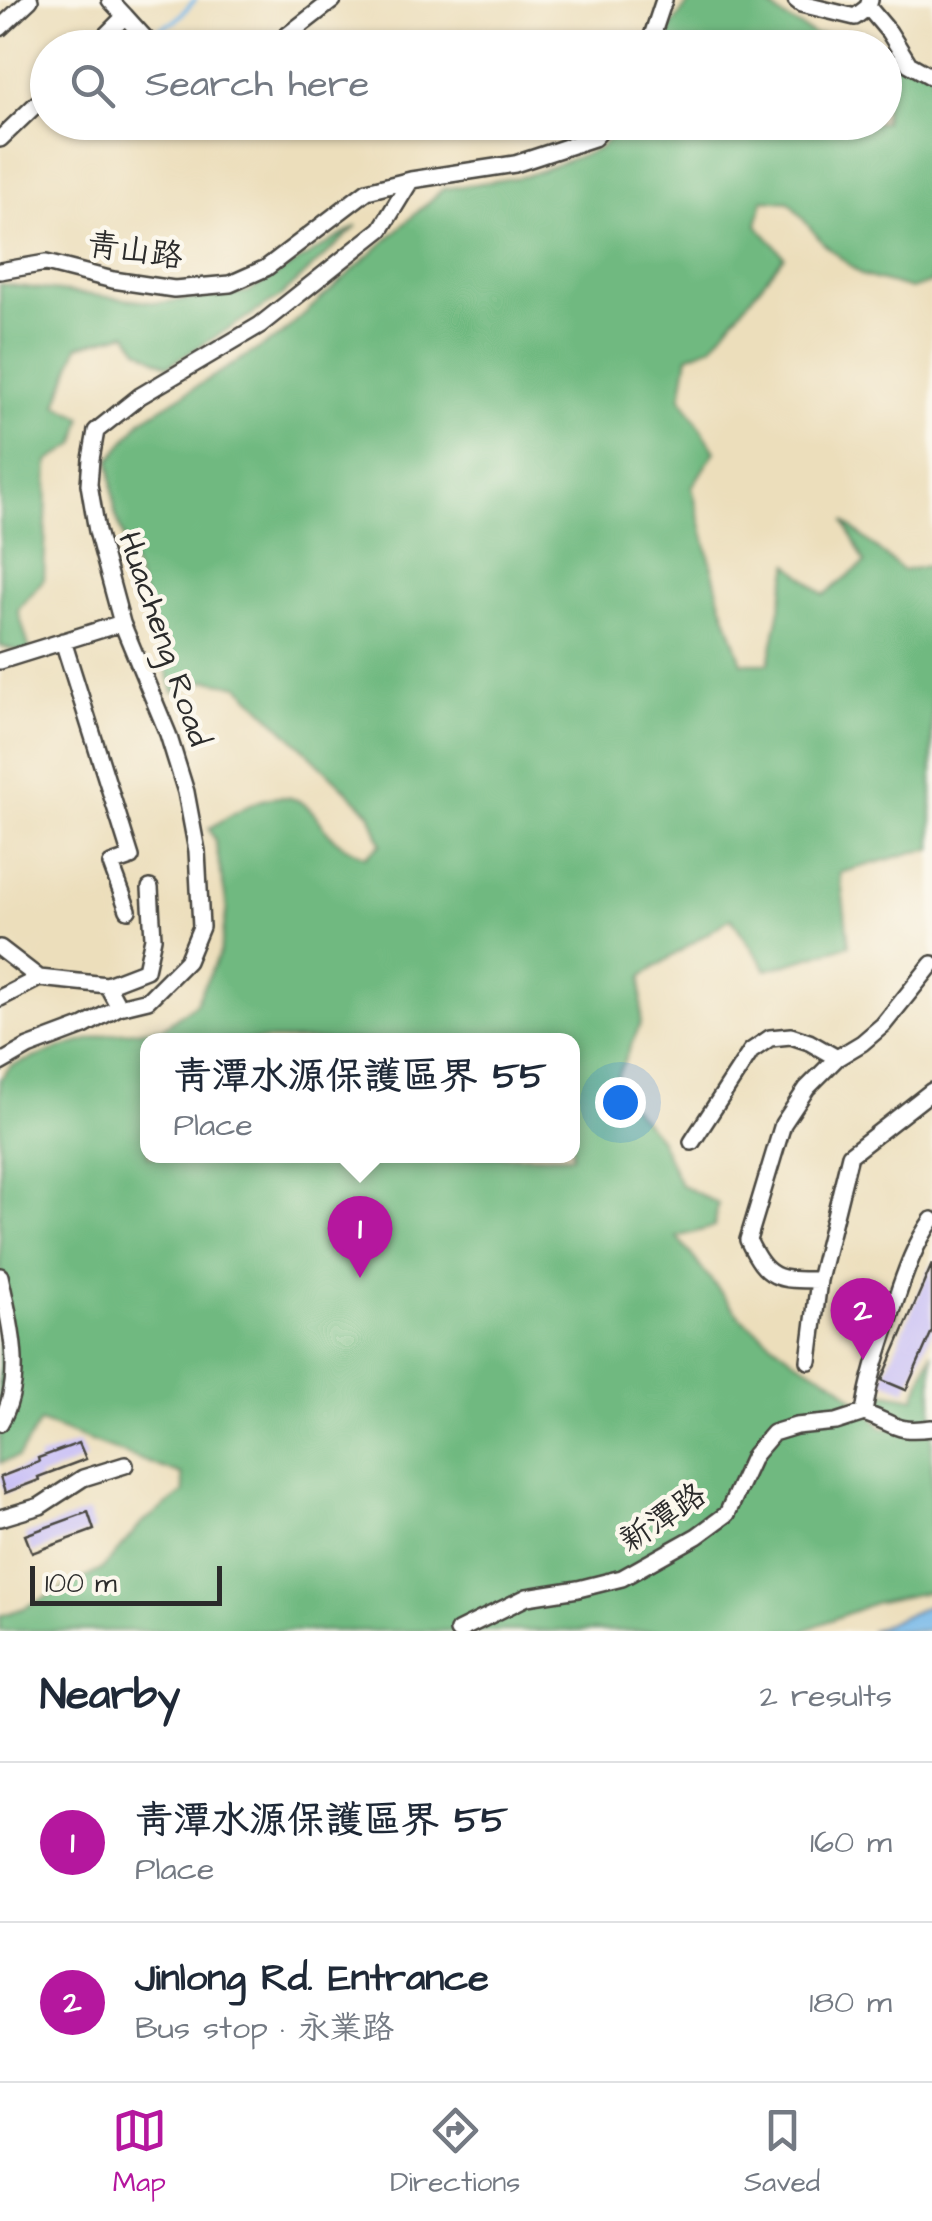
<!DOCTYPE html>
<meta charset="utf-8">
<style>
:root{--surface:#fff;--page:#f6f6f7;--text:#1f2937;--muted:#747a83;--line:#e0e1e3;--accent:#b5179e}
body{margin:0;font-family:"Architects Daughter","LXGW WenKai TC",sans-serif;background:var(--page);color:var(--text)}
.scale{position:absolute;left:30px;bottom:25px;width:192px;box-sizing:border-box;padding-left:10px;border:5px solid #2b2b2b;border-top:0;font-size:28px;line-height:35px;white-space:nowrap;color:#2b2b2b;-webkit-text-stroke:8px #fbf7ec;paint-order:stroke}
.you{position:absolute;left:620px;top:1102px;width:35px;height:35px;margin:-25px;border:8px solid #fff;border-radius:50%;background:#1a73e8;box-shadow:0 0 0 15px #1a73e833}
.badge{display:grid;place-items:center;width:65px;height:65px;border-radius:50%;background:var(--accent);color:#fff;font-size:32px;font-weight:700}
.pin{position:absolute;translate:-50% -82px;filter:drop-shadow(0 2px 5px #0008)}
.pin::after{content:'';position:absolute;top:52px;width:35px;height:30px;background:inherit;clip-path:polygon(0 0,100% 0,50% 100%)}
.popup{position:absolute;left:140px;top:1033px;width:440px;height:130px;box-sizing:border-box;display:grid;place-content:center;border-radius:20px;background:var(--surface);filter:drop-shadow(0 2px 8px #0005);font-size:32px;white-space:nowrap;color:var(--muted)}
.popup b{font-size:38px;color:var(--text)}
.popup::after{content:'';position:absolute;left:50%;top:100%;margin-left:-20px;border:20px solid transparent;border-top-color:var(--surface)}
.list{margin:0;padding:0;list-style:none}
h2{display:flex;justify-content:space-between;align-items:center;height:130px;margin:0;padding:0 40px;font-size:42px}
h2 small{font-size:32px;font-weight:400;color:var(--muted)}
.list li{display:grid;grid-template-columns:65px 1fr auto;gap:30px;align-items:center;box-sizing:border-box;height:160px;padding:0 40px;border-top:2px solid var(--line)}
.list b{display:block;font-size:38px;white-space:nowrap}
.list p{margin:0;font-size:32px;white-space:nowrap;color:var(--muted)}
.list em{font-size:32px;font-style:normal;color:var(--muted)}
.icon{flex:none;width:55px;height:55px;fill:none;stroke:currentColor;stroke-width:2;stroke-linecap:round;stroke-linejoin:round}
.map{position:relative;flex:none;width:932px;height:1631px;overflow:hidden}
.search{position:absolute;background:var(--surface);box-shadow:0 2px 8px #0004;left:30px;right:30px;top:30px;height:110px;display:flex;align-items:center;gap:25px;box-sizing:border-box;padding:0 35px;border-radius:55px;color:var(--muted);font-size:38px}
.sheet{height:450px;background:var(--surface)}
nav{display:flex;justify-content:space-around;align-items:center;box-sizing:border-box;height:140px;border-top:2px solid var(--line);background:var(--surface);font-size:28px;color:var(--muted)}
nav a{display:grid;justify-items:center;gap:5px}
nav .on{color:var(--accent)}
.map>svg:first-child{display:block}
.forest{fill:#6fb980;stroke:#4d7256;stroke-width:2.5;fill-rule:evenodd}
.water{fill:#72b6e8;stroke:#4e708a;stroke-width:2.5}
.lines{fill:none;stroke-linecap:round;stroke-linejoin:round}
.stream{stroke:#72b6e8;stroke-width:4}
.building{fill:#c3b9f7}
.minor-casing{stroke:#484641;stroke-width:20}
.minor{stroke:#fff;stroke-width:15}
.labels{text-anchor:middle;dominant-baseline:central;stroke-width:9;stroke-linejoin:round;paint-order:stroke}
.street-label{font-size:32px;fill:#2b2b2b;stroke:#fbf7ec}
</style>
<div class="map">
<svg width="932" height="1631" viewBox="0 0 932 1631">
<rect width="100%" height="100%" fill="#fbf7ec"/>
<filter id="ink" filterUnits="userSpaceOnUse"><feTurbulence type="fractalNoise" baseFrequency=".01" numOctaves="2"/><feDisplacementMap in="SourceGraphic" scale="20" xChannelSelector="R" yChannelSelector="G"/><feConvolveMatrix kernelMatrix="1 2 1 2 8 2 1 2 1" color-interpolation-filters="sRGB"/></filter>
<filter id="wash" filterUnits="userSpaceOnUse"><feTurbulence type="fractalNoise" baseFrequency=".0048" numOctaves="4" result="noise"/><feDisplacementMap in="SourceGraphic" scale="40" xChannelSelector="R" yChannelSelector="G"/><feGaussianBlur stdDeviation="2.25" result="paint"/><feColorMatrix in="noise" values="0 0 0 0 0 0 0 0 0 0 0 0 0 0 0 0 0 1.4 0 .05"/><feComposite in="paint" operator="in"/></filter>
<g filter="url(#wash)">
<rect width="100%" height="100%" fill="#ecdebb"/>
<path class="forest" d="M 691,0 L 764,0 L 780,15 L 815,35 L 857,33 L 883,47 L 664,47 L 672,25 Z
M 885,48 L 932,72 L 932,282 L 911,289 L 861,275 L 823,243 L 789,202 L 763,200 L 757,225 L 784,256 L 712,346 L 688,356 L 681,397 L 715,451 L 692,487 L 719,596 L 742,663 L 769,663 L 789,564 L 824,595 L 865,563 L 844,521 L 903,571 L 932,565 L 932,850 L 914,852 L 840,873 L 849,945 L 767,970 L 731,918 L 642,976 L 641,1023 L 613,1085 L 659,1138 L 680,1184 L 718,1204 L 714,1227 L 677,1237 L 742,1319 L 794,1359 L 839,1384 L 883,1428 L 893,1428 L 868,1403 L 881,1392 L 915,1398 L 932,1352 L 932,1591 L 874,1603 L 803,1631 L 0,1631 L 0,1616 L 24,1608 L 101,1570 L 142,1523 L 184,1492 L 182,1475 L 40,1422 L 18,1457 L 0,1463 L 0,1079 L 11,1066 L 64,1047 L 105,1035 L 164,1027 L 196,1003 L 220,953 L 227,907 L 215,840 L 209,829 C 236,811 282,779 311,810 C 320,819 326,833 337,841 C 345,848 356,852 365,857 L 381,844 L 370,813 L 239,686 L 207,680 L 173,692 L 150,613 L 115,513 L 110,460 L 142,420 L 281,335 L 443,189 L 526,176 L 599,149 L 624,123 L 884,122 ZM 148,1040 L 572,1040 L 572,1156 L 148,1156 Z
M 357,226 L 280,297 L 168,366 L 140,350 L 127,333 L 78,346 L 57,405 L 82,417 L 76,444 L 48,462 L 44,579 L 18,610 L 31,654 L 0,646 L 0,284 L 158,303 L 248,292 Z"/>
<path class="water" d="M 932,1604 L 932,1631 L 870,1631 Z"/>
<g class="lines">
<path class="stream" d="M 153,32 L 175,21 L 195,0"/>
</g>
<g id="blocks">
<path class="building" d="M 932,1264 L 932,1331 L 906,1390 L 882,1380 Z
M 79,1443 L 86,1459 L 38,1477 L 39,1480 L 5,1493 L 0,1477 L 39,1462 L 38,1458 Z
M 88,1512 L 94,1530 L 32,1553 L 25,1535 Z"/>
</g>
</g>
<g filter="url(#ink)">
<use href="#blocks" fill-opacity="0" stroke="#484641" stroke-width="2.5"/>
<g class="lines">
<defs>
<path id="minor" d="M 796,0 L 801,4 L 855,17 L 868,7 L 870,0
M 868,7 L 889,32 L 909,64 L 932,77
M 125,16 L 154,48
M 0,28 L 30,0
M 93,48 L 125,16 L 110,0
M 271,48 L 333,0
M 648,48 L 664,0
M 0,139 L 48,93
M 0,271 L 46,263 L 113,280 L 174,289 L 230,284 L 266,268 L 367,191 L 411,180 L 515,164 L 594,138 L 609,122
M 63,641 L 131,857 L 111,864 L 128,910
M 0,661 L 122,623
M 0,948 L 39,978 L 107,985 L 119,1007
M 107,985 L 146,970 L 153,938 L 150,888
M 0,998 L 39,978
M 0,1063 L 28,1047 L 84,1026 L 119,1007 L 148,1000 L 187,961 L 201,927 L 197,851 L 186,792 L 168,734 L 122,623 L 97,531 L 89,484 L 91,459 L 96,431 L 140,396 L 260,325 L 381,229 L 411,180
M 692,1142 L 751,1051 L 770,1038 L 791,1036 L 809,1042 L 837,1058
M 0,1276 C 10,1323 26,1379 0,1423
M 819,1280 C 777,1280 767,1280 748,1240 L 783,1124 L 807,1088 L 837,1058 L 862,1043 L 883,1025 L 932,964
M 809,1361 L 819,1280 L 850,1155 L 932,1091
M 864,1413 C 869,1378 880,1347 891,1314 C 903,1280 912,1248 932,1220
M 864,1413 C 896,1424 894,1433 932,1428
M 0,1518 L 40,1506 L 83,1478 L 125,1465
M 458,1631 L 527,1597 L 578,1589 L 622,1578 L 697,1536 L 727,1514 L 754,1455 L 773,1433 L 796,1426 L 836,1422 L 864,1413"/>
</defs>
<use href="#minor" class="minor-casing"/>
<use href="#minor" class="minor"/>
</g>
</g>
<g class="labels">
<g class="street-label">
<text transform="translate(135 251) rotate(8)">青山路</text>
<text transform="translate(164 639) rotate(71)">Huacheng Road</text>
<text transform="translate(663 1518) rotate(-34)">新潭路</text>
</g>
</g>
</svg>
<div class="scale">100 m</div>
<div class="you"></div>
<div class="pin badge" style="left:360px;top:1278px">1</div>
<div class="popup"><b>青潭水源保護區界 55</b>Place</div>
<div class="pin badge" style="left:863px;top:1360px">2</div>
<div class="search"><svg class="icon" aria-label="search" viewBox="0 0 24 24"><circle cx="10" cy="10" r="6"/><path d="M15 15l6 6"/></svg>Search here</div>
</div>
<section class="sheet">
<h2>Nearby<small>2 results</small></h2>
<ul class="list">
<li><span class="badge">1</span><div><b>青潭水源保護區界 55</b><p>Place</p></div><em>160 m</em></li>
<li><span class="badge">2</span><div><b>Jinlong Rd. Entrance</b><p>Bus stop · 永業路</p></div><em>180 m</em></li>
</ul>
</section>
<nav>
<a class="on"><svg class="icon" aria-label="map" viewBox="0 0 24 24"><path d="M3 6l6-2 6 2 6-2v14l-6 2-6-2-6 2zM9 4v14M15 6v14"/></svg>Map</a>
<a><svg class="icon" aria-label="directions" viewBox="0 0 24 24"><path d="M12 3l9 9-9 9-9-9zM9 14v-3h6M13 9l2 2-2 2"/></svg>Directions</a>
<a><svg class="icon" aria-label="saved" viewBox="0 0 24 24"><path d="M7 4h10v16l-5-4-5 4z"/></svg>Saved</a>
</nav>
